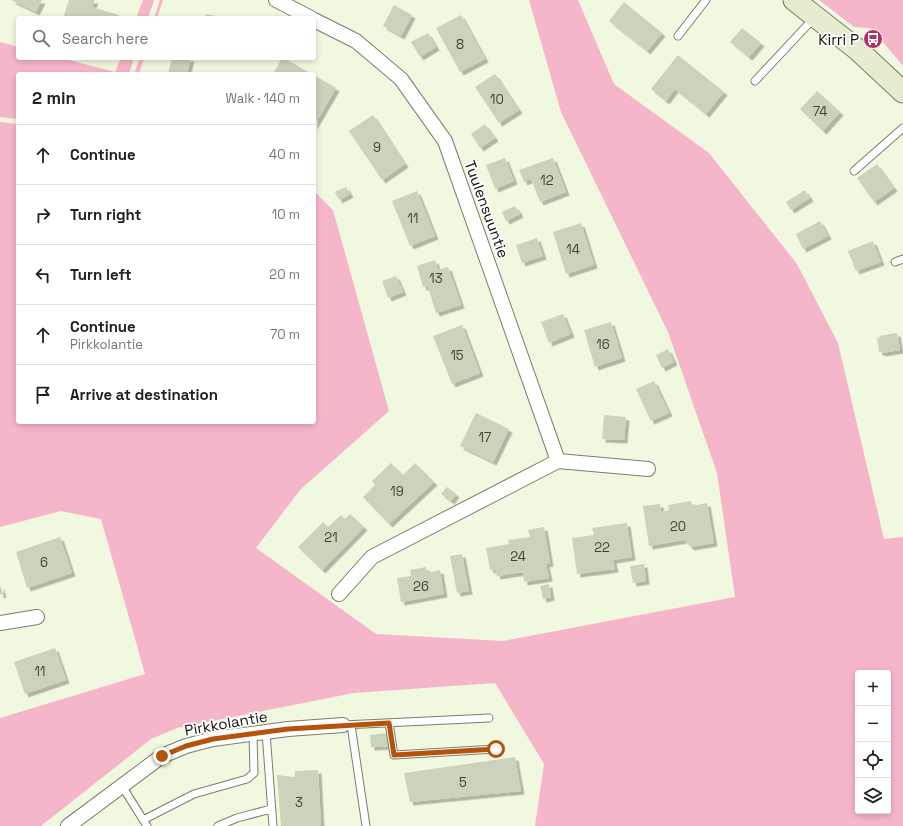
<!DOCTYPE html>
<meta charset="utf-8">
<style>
:root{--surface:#fff;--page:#f2f2f2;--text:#202124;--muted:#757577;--line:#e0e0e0}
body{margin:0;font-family:"Space Grotesk",sans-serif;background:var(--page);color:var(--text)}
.controls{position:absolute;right:12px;bottom:12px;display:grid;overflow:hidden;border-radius:4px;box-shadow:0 2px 6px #0003}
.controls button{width:36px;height:36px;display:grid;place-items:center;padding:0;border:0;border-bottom:1px solid var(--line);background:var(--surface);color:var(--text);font:20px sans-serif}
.stop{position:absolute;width:12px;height:12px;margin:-9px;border:3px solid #b45309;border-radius:50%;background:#fff}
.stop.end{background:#b45309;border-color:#fff;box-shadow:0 1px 4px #0008}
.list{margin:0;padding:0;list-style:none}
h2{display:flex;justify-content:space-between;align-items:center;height:52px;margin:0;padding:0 16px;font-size:17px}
h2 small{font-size:13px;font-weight:400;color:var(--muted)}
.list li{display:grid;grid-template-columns:26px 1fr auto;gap:12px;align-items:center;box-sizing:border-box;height:60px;padding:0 16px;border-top:1px solid var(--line)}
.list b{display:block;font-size:15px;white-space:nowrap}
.list p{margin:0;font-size:13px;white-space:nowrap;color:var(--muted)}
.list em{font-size:13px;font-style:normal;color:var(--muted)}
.icon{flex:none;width:22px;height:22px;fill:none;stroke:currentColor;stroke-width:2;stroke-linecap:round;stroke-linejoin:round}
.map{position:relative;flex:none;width:903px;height:826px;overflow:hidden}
.search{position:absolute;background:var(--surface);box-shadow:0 2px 6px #0003;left:16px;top:16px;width:300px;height:44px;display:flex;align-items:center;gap:10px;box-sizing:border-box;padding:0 14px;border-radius:4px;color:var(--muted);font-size:15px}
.panel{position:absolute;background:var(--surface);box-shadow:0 2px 6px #0003;left:16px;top:72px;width:300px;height:352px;border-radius:4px}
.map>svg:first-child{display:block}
.green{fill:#f6b6c9;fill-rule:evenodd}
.building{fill:#ccd3bb;filter:url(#shadow)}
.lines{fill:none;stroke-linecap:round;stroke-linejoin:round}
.lane-casing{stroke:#797f6a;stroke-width:9}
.street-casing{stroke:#797f6a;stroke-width:16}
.secondary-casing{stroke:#797f6a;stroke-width:23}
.lane{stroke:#fff;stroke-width:7}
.street{stroke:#fff;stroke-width:14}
.secondary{stroke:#e6edce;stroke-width:21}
.route{stroke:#b45309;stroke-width:5}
.labels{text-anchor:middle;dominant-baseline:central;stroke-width:3.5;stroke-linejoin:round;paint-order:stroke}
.number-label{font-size:13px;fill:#3e4236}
.poi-label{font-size:15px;fill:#0f1109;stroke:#fff;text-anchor:end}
.street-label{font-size:15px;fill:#0f1109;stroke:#fff}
</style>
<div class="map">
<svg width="903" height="826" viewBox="0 0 903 826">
<defs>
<filter id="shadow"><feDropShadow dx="3.5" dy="3.5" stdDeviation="0" flood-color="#0004"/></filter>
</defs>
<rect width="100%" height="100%" fill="#f1f8e0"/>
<path class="green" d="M 143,0 L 154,0 L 148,18 L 136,18 Z
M 160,0 L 163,0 L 157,18 L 154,18 Z
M 529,0 L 578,0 L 614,84 L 709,153 L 797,264 L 838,343 L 884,539 L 903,537 L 903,826 L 535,826 L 544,764 L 495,683 L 354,693 L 177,728 L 151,739 L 41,826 L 0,826 L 0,718 L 145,674 L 101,519 L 61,511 L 0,527 L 0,122 L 18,124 L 18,422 L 314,422 L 314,191 L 333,210 L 389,411 L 300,490 L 256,548 L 376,634 L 503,641 L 735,597 L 717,473 L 668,332 L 561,112 ZM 858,673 L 888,673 L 888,811 L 858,811 Z
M 819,0 L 903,0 L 903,66 L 871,28 L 854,27 Z
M 0,42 L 18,47 L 18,58 L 61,58 L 115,72 L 121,58 L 134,58 L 129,74 L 18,74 L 18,119 L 0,117 Z
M 140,58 L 144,58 L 139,74 L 134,74 Z"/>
<path class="building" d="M 11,0 L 42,0 L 36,12 Z
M 69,0 L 95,0 L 92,7 L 119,15 L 118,18 L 63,18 Z
M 624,2 L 662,33 L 647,51 L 609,21 Z
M 394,5 L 412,15 L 401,36 L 383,26 Z
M 206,14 L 222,17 L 222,18 L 205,18 Z
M 461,15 L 485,59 L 460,72 L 436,28 Z
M 742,28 L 761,43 L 749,57 L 730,42 Z
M 428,33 L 436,47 L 420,57 L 411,42 Z
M 678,55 L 724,92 L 706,114 L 675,89 L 666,101 L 651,89 Z
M 172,58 L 191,58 L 187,74 L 168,74 Z
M 282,58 L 284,58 L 312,74 L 273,74 Z
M 495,74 L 519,110 L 499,123 L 475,87 Z
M 314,75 L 336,88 L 314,126 Z
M 817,91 L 840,112 L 823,131 L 800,109 Z
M 373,115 L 405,164 L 382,180 L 349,131 Z
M 485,124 L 495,138 L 480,148 L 471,134 Z
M 505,158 L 514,181 L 495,189 L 486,165 Z
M 553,158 L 566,192 L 540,202 L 531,179 L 524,182 L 519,170 Z
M 877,164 L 894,188 L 874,202 L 857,178 Z
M 346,187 L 350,194 L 339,200 L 335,192 Z
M 805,190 L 810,198 L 791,210 L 786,202 Z
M 417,191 L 435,236 L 410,246 L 392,201 Z
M 515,206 L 520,214 L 506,221 L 502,212 Z
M 820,221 L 828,236 L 803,249 L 796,234 Z
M 581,223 L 594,265 L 566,274 L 553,232 Z
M 537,238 L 543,256 L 522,263 L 516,245 Z
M 873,241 L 881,262 L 856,271 L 848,251 Z
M 435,260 L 438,270 L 448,267 L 461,305 L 436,313 L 428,287 L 423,287 L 417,266 Z
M 396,276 L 403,292 L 388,298 L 382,281 Z
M 563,314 L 571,334 L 549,343 L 541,322 Z
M 611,322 L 622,358 L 595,367 L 584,330 Z
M 462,325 L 480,373 L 452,384 L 433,336 Z
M 897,333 L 900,350 L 882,353 L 882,352 L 879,352 L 877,338 L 880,338 L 879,336 Z
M 668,349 L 674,362 L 662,368 L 656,355 Z
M 654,381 L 669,413 L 651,421 L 636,389 Z
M 476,413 L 509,429 L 493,462 L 460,446 Z
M 604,415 L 626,417 L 624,440 L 602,439 Z
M 391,463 L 403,475 L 415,463 L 434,482 L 389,524 L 363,497 L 375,485 L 372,481 Z
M 447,487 L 456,494 L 451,501 L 441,494 Z
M 691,501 L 692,506 L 707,503 L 714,543 L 691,547 L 684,540 L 649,546 L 643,506 L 660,504 L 661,512 L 669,510 L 668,505 Z
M 350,514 L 364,527 L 322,570 L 298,547 L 323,522 L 328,527 L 341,515 L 345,519 Z
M 627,523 L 632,557 L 613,560 L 615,569 L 577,574 L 572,538 L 594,535 L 592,528 Z
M 544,527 L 550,563 L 546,564 L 549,578 L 524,582 L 523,572 L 497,576 L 495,569 L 490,570 L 486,548 L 509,544 L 508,540 L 530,537 L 528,530 Z
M 60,537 L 72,573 L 27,588 L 16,552 Z
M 462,554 L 469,591 L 457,593 L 450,556 Z
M 644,564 L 646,581 L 633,583 L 630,566 Z
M 426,567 L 427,573 L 440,570 L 444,594 L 401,602 L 397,578 L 411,576 L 410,570 Z
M 549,584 L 551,597 L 543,599 L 540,586 Z
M 0,585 L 3,594 L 0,595 Z
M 55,648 L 66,680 L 25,694 L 14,662 Z
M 387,733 L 389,746 L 371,747 L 370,735 Z
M 515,757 L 521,791 L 410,802 L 404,773 Z
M 318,770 L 321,826 L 281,826 L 277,775 L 295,777 L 295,771 Z"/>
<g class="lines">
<defs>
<path id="lane" d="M 678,36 L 706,0
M 755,81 L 814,18
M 854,171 L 903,128
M 895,262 L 903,259
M 389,723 L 394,755 L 496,749
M 343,725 L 489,718
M 351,725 L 366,826
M 266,732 L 273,826
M 122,786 L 147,826
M 143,820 L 194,794 L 247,779 L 254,773 L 253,734
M 218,826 L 237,818 L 271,809"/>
<path id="street" d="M 276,0 L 311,18
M 314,20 L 356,41 L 401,79 L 445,141 L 558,461 L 372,557 L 339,594
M 558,461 L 648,469
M 0,623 L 37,617
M 68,826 L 162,756 L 186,746 L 213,739 L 288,729 L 343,725"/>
<path id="secondary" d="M 794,0 L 858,50 L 903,92"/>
</defs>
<use href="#lane" class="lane-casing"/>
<use href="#street" class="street-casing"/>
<use href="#secondary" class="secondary-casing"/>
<use href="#lane" class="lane"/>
<use href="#street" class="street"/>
<use href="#secondary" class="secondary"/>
</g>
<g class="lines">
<path class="route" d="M 162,756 L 186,746 L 213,739 L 288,729 L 389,723 L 394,755 L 496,749"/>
</g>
<defs>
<symbol id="bus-disc" viewBox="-11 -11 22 22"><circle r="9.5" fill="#b62c68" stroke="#fff"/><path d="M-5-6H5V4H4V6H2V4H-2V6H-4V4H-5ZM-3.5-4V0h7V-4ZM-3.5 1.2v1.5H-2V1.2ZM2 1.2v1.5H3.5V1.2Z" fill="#fff"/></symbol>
</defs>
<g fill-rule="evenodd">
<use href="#bus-disc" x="862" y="28" width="22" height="22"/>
</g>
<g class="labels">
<g class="number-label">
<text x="460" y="44">8</text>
<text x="497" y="99">10</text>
<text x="820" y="111">74</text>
<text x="377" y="147">9</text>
<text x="547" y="180">12</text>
<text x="413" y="218">11</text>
<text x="573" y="249">14</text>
<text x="436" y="278">13</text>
<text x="603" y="344">16</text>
<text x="457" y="355">15</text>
<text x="485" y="437">17</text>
<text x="397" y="491">19</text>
<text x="678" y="526">20</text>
<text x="331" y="537">21</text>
<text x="602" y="547">22</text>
<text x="518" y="556">24</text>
<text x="44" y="562">6</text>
<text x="421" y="586">26</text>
<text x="40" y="671">11</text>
<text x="463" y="782">5</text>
<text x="299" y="802">3</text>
</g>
<g class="poi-label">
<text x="859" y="39">Kirri P</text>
</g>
<g class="street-label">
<text transform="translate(487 209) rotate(70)">Tuulensuuntie</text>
<text transform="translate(226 723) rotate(-10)">Pirkkolantie</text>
</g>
</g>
</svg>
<div class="controls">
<button>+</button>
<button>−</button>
<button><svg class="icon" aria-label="locate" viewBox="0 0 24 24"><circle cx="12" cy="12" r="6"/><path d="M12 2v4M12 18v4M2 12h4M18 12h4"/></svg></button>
<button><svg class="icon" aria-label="layers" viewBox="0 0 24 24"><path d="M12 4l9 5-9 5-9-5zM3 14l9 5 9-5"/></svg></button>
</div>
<div class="stop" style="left:496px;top:749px"></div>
<div class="stop end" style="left:162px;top:756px"></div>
<div class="search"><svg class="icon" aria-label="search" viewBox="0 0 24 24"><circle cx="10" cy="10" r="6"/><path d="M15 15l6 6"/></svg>Search here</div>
<section class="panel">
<h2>2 min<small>Walk · 140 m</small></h2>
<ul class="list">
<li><svg class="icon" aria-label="ahead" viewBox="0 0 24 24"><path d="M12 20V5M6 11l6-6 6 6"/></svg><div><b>Continue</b></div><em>40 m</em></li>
<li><svg class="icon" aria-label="right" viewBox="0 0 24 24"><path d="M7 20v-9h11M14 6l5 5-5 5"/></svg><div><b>Turn right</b></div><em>10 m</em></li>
<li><svg class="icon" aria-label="left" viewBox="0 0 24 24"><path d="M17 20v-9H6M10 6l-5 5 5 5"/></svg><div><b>Turn left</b></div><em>20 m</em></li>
<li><svg class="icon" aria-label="ahead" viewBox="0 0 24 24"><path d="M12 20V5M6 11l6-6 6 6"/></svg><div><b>Continue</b><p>Pirkkolantie</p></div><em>70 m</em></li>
<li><svg class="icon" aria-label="arrive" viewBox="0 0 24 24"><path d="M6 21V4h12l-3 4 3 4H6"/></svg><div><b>Arrive at destination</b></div></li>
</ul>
</section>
</div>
